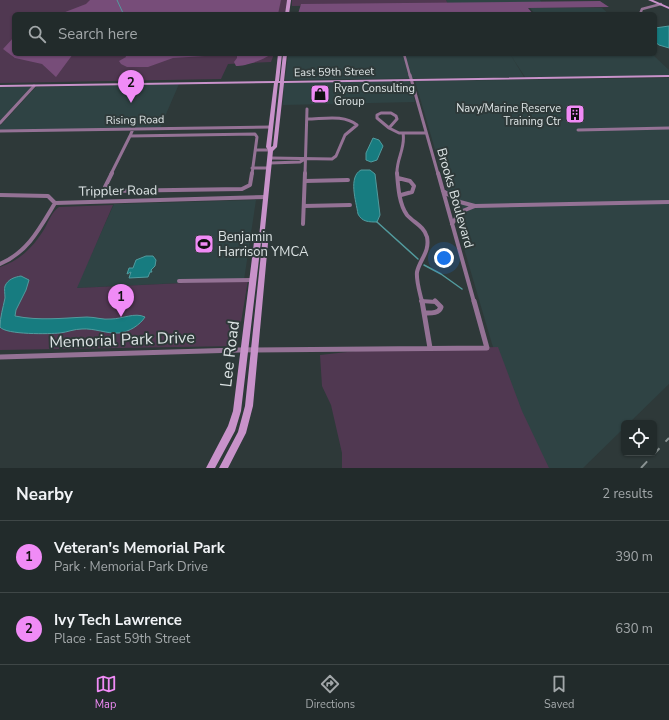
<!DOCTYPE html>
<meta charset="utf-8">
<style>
:root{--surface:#222b2b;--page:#2a3333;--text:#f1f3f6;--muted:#a2a7a9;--line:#3f4747;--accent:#f08bf6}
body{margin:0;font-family:"Nunito Sans",sans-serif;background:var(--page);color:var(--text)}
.controls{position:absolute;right:12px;bottom:12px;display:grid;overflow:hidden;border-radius:6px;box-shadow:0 1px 3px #0004}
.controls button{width:36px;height:36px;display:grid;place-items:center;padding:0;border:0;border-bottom:1px solid var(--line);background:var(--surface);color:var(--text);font:20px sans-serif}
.you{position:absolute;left:444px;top:258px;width:14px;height:14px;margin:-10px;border:3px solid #fff;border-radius:50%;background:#1a73e8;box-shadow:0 0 0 6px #1a73e833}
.badge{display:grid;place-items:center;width:26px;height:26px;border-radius:50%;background:var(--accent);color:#111;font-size:13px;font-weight:700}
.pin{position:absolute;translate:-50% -33px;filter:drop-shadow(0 1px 2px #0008)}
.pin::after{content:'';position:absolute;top:21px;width:14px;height:12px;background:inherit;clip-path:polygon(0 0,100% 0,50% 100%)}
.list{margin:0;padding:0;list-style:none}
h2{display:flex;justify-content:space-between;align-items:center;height:52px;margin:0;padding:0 16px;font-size:17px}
h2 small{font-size:13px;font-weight:400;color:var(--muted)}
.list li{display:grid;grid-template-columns:26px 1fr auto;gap:12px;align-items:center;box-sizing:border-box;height:72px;padding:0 16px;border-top:1px solid var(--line)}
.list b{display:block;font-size:15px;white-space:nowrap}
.list p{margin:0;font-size:13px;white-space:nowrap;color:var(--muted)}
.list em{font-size:13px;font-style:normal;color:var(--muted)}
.icon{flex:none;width:22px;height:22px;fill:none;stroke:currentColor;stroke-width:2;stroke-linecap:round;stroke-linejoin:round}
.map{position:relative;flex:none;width:669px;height:468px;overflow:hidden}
.search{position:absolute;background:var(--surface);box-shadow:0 1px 3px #0004;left:12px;right:12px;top:12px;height:44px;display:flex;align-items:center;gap:10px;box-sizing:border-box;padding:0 14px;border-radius:6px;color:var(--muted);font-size:15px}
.sheet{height:196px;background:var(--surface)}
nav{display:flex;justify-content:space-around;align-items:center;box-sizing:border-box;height:56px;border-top:1px solid var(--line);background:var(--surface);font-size:11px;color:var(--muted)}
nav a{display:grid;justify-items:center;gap:2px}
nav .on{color:var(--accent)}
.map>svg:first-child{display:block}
.built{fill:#2f4344}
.green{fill:#503851}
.forest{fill:#774d79}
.water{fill:#177c80;stroke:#529b9e}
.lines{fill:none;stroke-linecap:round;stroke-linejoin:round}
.stream-far1{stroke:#529b9e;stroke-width:1}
.stream{stroke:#529b9e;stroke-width:1.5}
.street-far3{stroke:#947295;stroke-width:2.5}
.street-far2{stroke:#947295;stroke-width:3}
.street-far1{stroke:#947295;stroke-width:4}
.street{stroke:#947295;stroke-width:5}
.secondary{fill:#c892ca;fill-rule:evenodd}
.rail{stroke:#8a9393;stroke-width:2;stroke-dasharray:9 9;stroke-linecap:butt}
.labels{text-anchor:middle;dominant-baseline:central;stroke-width:4;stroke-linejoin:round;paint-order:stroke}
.far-street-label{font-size:11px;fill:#dce3e4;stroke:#2e3939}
.far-poi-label{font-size:11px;fill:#dce3e4;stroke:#2e3939;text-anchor:start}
.street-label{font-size:13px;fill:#dce3e4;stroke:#2e3939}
.poi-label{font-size:13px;fill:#dce3e4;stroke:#2e3939;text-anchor:start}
.near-street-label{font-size:16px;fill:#dce3e4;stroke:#2e3939}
</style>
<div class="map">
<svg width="669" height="468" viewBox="0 0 669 468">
<rect width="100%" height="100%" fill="#2e3939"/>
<path class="built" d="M 446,0 L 540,0 L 543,4 L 448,4 Z
M 530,8 L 602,8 L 609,14 L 535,14 Z
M 317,54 L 387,54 L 391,55 L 400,54 L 510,54 L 524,77 L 285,80 L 288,56 Z
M 510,54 L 652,54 L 669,70 L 669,76 L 525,77 Z
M 669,78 L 669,384 L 629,423 L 624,423 L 624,428 L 583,468 L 538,468 L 492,344 L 415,81 Z
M 409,80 L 415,102 L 283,105 L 284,83 Z
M 179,84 L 160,128 L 0,130 L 0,126 L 36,87 Z
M 0,87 L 31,87 L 0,121 Z
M 256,200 L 244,280 L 76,288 L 114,204 Z"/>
<path class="green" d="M 0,0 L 287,0 L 285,14 L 14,14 L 14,54 L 274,54 L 271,62 L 228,64 L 221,79 L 0,83 Z
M 292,0 L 446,0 L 448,4 L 292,6 Z
M 113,205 L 77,288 L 248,280 L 237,346 L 0,350 L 0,267 C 21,260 34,246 45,228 C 49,220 52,212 59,207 Z
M 498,347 L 522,411 L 549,468 L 342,468 L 342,453 L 331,405 L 322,386 L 320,355 L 356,351 Z"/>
<path class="forest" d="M 90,0 L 281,0 L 278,14 L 60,14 L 86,4 Z
M 600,1 L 609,7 L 528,8 L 533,14 L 298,14 L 301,4 Z
M 14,37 L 14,54 L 73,54 L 56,77 L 42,64 L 15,58 L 3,49 Z
M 125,54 L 271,54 C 264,60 245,66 236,66 L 234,62 L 237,58 L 237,54 L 173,58 L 148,67 L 127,67 L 121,64 L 119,61 L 126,57 Z"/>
<path class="water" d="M 669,26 L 669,48 L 659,45 L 655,42 L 655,28 Z
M 373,138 L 379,140 L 383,146 L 377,160 L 371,162 L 366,160 L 366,153 Z
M 361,170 L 370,170 L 375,174 L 380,215 L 377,222 C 369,222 362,222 358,214 C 356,201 348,177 361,170 Z
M 146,256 L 153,256 L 156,260 L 155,266 L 151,270 L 152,272 L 150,272 L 148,277 L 129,278 L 131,272 L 127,274 L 129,268 L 133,268 L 136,260 Z
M 21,276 L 29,280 L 26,290 L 16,310 L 15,316 C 39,321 63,318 87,317 C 95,317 103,320 111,319 C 122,319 135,312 145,317 C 140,325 129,332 119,333 C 107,334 94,328 82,329 C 74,329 68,332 60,333 C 50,334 6,335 0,327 C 0,317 3,308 5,298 C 5,294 4,289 5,286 C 8,279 15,277 21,276 Z"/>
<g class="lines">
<path class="stream-far1" d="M 117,0 L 123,13"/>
<path class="stream" d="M 377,222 L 418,259
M 424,265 L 441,274 L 462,289"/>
<path class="street-far3" d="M 640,14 L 642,9 L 661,4
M 404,54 L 410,76"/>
<path class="street-far2" d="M 410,75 L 438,174
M 381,113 L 391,113 L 396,116 L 397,119 L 389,128 L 377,118 L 377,115 Z
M 0,123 L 34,86
M 389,128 L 399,133 L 426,133
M 578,130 L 669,128
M 0,131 L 271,127
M 130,136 L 133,129
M 130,136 L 255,134 L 257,137 L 252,174
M 255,150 L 271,150
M 271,158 L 332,159 L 336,156 L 345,135 L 357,125 C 344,114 323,119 307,119
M 270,163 L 300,162 L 305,159
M 252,168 L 269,168
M 111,174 L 130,136
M 305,174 L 307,109
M 397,174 C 396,159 406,148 403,133"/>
<path class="street-far1" d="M 112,173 L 105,187 L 107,191 L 242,189 L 250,185 L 252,173
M 397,173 C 398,186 399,204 407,215 C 414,223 424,226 427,237 C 430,252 420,259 417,272 C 416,281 420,293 422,302
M 438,173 L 474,302
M 398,178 L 410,181 L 414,186 L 412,192 L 401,195
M 305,181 L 348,180
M 443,191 L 460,202 L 475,206 L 669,202
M 0,195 L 48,196 L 55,203
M 304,206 L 350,205
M 303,224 L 305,173
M 452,224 L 460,212 L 475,206
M 0,264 C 28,252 40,228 55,203 L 266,197
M 179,281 L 252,280
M 421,301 L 436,302"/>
<path class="street" d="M 422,301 L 430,348
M 424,313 C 430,313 439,314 441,307 L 435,301
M 0,357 L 239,350 L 487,348 L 474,301"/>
<path class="secondary" d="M 287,0 L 291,0 L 289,14 L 285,14 Z
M 648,0 L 653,0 L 669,7 L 669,9 Z
M 278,54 L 282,54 L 279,81 L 280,81 L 283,54 L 287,54 L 284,81 L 669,75 L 669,77 L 284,83 L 277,147 L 273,151 L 264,239 L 268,243 L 253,406 L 246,433 L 228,468 L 219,468 L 238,432 L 245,406 L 262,244 L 261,242 L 241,411 L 235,431 L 215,468 L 206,468 L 228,426 L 233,411 L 254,242 L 259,237 L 268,150 L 266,147 L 274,83 L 0,87 L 0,85 L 275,81 ZM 278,83 L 280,83 L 273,146 L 271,147 Z"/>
<path class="rail" d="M 641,468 L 669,438"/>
</g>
<defs>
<symbol id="shop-square" viewBox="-11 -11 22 22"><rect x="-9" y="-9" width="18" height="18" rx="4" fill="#f08bf6" stroke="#2e3939"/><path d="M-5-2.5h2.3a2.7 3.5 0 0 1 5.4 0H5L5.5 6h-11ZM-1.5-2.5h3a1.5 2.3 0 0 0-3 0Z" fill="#111"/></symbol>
<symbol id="building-square" viewBox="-11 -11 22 22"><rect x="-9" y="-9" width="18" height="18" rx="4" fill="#f08bf6" stroke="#2e3939"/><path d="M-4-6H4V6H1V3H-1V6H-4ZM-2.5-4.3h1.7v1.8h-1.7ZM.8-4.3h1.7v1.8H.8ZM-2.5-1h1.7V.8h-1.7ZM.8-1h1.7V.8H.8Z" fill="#111"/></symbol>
<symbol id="stadium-square" viewBox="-11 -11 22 22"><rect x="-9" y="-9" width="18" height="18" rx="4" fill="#f08bf6" stroke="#2e3939"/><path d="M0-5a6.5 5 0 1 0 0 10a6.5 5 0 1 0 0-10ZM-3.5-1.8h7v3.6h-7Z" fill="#111"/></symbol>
</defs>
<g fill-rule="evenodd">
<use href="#shop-square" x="309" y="83" width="22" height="22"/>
<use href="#building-square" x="564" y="103" width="22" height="22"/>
<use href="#stadium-square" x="193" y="233" width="22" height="22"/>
</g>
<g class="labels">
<g class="far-street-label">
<text transform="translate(334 72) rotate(-1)">East 59th Street</text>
<text transform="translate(135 120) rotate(-1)">Rising Road</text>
</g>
<g class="far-poi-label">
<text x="334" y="88">Ryan Consulting<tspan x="334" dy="13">Group</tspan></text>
<text x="561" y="108" text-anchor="end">Navy/Marine Reserve<tspan x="561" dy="13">Training Ctr</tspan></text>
</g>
<g class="street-label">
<text transform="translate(118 191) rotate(-1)">Trippler Road</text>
<text transform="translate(455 198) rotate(74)">Brooks Boulevard</text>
</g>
<g class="poi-label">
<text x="218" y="237">Benjamin<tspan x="218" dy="15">Harrison YMCA</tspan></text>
</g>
<g class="near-street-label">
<text transform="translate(122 340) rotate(-2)">Memorial Park Drive</text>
<text transform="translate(230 354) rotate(-83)">Lee Road</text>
</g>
</g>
</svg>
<div class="controls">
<button><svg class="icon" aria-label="locate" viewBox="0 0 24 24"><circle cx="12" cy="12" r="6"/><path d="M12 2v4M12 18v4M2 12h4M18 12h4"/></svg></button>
</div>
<div class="you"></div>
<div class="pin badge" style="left:121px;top:317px">1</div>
<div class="pin badge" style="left:131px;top:103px">2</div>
<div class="search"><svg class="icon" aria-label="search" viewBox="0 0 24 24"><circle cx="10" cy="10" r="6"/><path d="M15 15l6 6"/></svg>Search here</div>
</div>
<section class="sheet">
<h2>Nearby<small>2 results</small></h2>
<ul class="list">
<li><span class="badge">1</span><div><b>Veteran's Memorial Park</b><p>Park · Memorial Park Drive</p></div><em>390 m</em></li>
<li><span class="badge">2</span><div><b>Ivy Tech Lawrence</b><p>Place · East 59th Street</p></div><em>630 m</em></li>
</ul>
</section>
<nav>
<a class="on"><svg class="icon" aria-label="map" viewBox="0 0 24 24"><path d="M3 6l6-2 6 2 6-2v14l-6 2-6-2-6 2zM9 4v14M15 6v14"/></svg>Map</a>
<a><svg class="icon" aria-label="directions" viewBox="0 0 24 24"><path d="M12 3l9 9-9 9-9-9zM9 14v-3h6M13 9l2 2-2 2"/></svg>Directions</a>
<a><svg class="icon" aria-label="saved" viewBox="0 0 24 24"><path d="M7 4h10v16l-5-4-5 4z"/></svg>Saved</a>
</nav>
